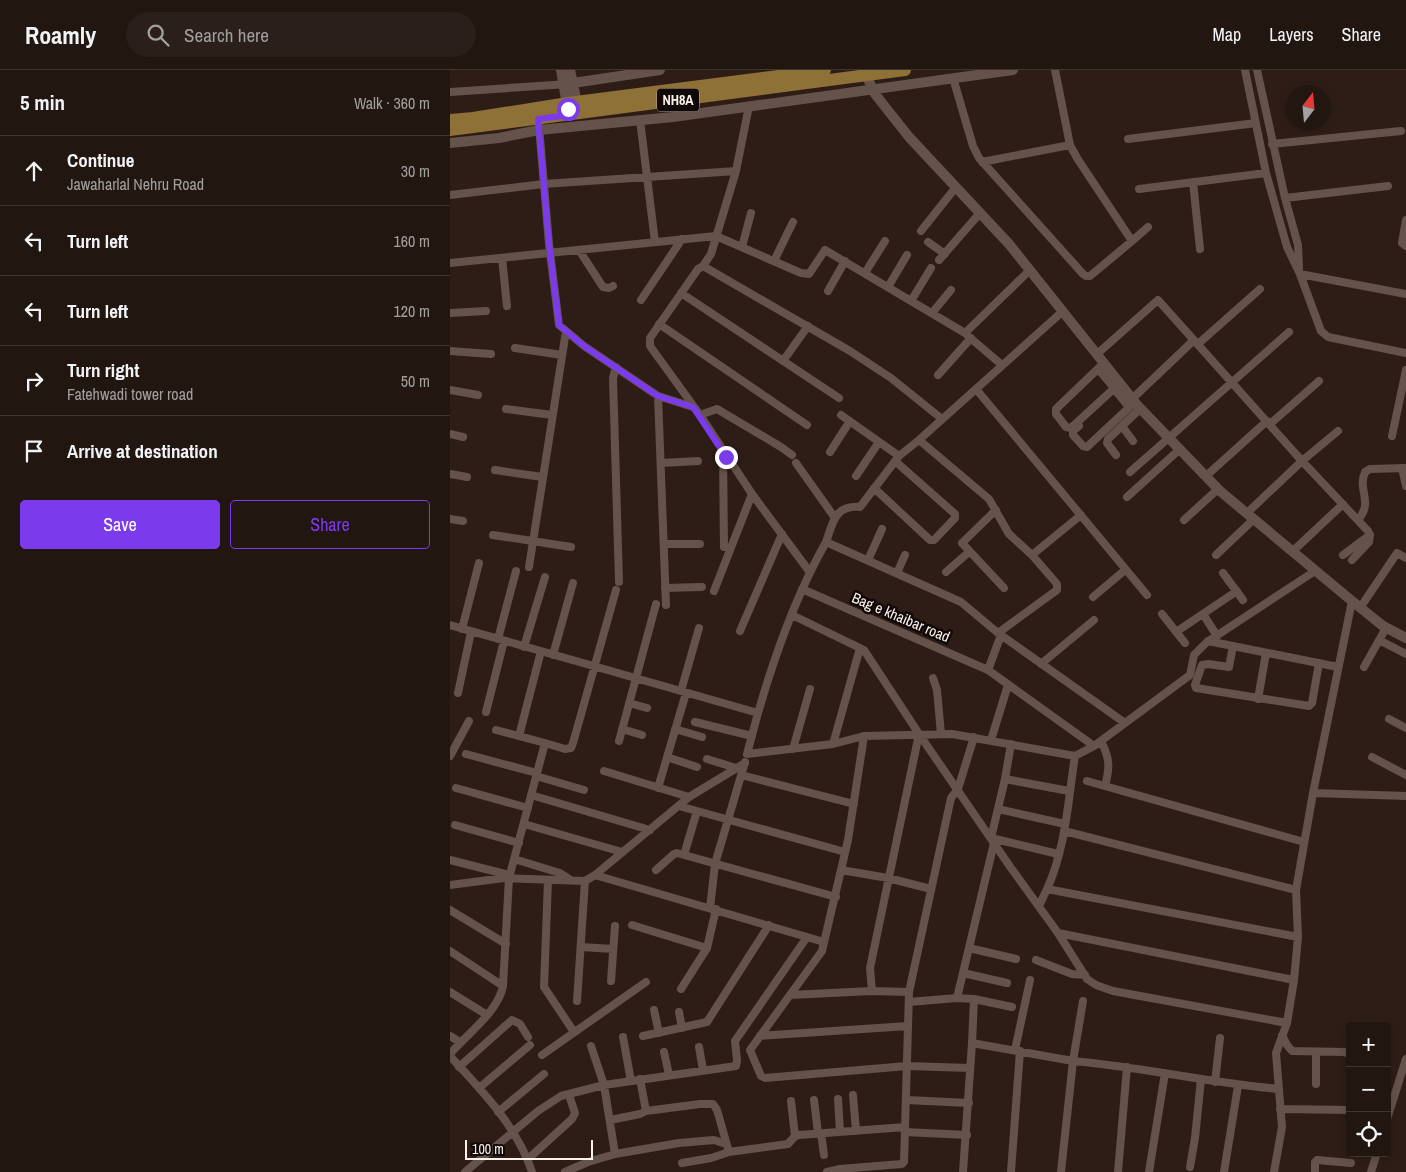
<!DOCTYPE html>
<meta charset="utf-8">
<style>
:root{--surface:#221611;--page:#2a1f1a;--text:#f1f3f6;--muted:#a29f9f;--line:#3f3531;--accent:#7c3aed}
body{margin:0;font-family:"Archivo Narrow",sans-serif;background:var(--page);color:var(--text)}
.controls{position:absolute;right:15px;bottom:15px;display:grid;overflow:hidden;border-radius:5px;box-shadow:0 2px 8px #0003}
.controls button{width:45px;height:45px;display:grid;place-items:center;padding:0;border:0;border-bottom:1px solid var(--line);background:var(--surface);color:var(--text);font:25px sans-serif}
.compass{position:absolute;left:836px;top:15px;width:45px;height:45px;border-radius:50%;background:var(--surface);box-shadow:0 2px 8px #0003;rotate:16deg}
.scale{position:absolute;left:15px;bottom:12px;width:128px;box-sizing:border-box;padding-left:5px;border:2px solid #fdf1ec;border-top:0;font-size:14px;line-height:18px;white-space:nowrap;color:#fdf1ec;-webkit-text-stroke:4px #110907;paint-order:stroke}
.stop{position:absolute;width:15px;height:15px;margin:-11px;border:4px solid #7c3aed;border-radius:50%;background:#fff}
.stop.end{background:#7c3aed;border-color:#fff;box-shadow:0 1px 5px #0008}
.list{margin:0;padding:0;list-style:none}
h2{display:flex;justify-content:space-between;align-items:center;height:65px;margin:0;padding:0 20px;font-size:21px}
h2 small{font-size:16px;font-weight:400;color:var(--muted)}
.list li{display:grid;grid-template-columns:32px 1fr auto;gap:15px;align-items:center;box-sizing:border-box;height:70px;padding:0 20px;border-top:1px solid var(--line)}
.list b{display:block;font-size:19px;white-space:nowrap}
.list p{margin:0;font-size:16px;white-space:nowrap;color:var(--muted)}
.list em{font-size:16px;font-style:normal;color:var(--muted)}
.actions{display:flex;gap:10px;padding:15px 20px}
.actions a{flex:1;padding:11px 0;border:1px solid var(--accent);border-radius:5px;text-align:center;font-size:18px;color:var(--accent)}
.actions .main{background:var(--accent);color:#fff}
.icon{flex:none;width:28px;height:28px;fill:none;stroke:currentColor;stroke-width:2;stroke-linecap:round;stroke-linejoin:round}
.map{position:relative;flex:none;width:956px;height:1102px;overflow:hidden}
header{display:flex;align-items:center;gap:30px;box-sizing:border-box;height:70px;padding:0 25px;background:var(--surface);border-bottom:1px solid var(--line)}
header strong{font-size:24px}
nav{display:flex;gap:28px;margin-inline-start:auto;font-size:18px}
.search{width:350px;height:45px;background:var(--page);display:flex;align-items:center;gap:12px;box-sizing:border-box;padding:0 18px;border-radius:28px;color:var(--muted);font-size:19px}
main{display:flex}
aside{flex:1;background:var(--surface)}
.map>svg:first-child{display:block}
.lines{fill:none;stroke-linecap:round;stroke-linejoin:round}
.minor{stroke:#65524a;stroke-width:8}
.tertiary{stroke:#65524a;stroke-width:10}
.primary{stroke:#8e7136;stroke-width:12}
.route{stroke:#7c3aed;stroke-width:6}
.labels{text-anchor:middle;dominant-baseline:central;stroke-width:5;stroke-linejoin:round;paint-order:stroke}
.shield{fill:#110907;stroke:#b6aba7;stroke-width:1}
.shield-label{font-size:14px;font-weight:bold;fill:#fdf1ec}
.street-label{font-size:15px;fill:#fdf1ec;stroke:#110907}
</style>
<header>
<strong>Roamly</strong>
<div class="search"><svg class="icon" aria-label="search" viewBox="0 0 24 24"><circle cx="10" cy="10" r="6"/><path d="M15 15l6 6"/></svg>Search here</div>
<nav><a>Map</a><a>Layers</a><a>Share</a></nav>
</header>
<main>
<aside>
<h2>5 min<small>Walk · 360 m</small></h2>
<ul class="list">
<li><svg class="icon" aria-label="ahead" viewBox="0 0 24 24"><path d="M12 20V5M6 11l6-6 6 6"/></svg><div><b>Continue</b><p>Jawaharlal Nehru Road</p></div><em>30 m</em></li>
<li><svg class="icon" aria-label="left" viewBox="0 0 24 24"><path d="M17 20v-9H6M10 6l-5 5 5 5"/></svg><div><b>Turn left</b></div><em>160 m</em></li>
<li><svg class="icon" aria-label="left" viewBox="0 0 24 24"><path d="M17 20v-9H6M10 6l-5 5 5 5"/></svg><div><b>Turn left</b></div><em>120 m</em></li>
<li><svg class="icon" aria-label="right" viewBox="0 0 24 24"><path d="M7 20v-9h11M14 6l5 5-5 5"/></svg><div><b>Turn right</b><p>Fatehwadi tower road</p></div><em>50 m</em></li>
<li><svg class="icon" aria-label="arrive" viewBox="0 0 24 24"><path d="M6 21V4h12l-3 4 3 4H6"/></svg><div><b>Arrive at destination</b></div></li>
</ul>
<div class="actions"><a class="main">Save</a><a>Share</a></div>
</aside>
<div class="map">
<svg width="956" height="1102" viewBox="0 0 956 1102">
<rect width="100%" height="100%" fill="#2e1d17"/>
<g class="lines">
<path class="minor" d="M 605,0 L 620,75
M 795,0 L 816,103 L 837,177 L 850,204 L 871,261 L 878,267 L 956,283
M 807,0 L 835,128 L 848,175 L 849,198
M 503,8 L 523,76 L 529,88 L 633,204 L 636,206 L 640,206 L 682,171
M 0,22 L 118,14
M 190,50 L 205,172
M 89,56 L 99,174 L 109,255 L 134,276 L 208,326 L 243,337
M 678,69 L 806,53
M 822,74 L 951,61
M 532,92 L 620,75 L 627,88 L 682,171 L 698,157
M 743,112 L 750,179
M 689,119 L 816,103
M 0,125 L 94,114 L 286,101 L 299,36
M 835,128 L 938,116
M 956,150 L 952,173 L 956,176
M 471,161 L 506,117
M 478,172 L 495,184
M 292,177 L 301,143
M 129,180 L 153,217 L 159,218 L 163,216
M 52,188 L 57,236
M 489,190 L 530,143
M 324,191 L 343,152
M 0,193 L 266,166 L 351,203 L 359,204 L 375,180 L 515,263 L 580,200
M 253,196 L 261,184 L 286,101
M 415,203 L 435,171
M 850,204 L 956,224
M 438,217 L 457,185
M 378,221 L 395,191
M 231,223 L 389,328
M 191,230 L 232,169
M 461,231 L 481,198
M 0,243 L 36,241
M 482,243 L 501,220
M 209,254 L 357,355
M 518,266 L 552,295
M 748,274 L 810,219
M 65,278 L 112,285
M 0,281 L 41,284
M 647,284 L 708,230 L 852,391 L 888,361
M 333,291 L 358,256
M 654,293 L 606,339 L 606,344 L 616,357 L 621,358 L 670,313
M 166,297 L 163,308 L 169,512
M 648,299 L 664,318
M 488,305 L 521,268
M 526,319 L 697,525
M 0,320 L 28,325
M 665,320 L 679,337
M 208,326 L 216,535
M 682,329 L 744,270
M 56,339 L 102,345
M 250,345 L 267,339 L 331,377 L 342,385
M 391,345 L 449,386 L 469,370
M 820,354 L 869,311
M 629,356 L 623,361 L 623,365 L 633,376 L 637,377 L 685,332
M 672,356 L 683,371
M 0,364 L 13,367
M 942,366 L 956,300
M 273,381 L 274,477
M 380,382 L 400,351
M 666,385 L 657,373 L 658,369 L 691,338
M 211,393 L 248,391
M 346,393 L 385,448
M 952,398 L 956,416
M 45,400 L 92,407
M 680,402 L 839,262
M 0,404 L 17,407
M 406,406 L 429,372
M 756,406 L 817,351
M 424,418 L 480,470 L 484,470 L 505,448 L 505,444 L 445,391
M 677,427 L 730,379
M 546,440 L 512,473 L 554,518
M 797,443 L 852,391 L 918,461 L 920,465 L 893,485
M 0,449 L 13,451
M 734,450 L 768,419
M 908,450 C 924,431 907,421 915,402 L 920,399 L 956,398
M 43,465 L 121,477
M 376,472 C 383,452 385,435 410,437 L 449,386
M 214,474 L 250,474
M 843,481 L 893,434
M 582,485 L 631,445
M 766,485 L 804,449
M 418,490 L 432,459
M 902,490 L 919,472 L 920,465
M 79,497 L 116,261
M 359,501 L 302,424 L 250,345 L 200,276 L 200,268 L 248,199 L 253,196 L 400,281 L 441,308 L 492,349
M 496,502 L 519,482
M 447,503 L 455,485
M 773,503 L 793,530
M 215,518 L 252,517
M 352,519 L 538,600 L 644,676
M 264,521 L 302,424
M 643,527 L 675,500
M 910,538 L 947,483 L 956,488
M 712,544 L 735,573
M 753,544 L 767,566
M 342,545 L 414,580 L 469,664 L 420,898 L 422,921
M 0,555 L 308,643 L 297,684 L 383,674 L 414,666 L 502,664 L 625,686 C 618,730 616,778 597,819 L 848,867
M 12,559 L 29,493
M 290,561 L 332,464
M 726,562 L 787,521
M 548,563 L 675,653
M 48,569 L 66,501
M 929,570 L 956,584
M 758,571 L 888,597
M 783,576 L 779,597 L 758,594 L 752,595 L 745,615 L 746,618 L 859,636 L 862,633 L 869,593
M 74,577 L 95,507
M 103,585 L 123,513
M 591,594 L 644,550
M 914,597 L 936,558
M 538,600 L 551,565
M 483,608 L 487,620 L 491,664
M 231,621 L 249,558
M 8,623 L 21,562
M 808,629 L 816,583
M 179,633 L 197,638
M 36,642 L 54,571
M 308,643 C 325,584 346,525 376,472 L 511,532 L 548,563 L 607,520 L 607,514 L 582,485 L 559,464 L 539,429 L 469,370 L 613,241
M 939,649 L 956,658
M 245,652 L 302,666
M 172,659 L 192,665
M 225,659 L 252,667
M 46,660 L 95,673
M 469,664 L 561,798 L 608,863 L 637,909 L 646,915 L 663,921 L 837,953
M 69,666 L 91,581
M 414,666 L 398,770 L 372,881 L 300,980 L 311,1006 L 315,1008 L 457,996 L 520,998
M 541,670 L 558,615
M 169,671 L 206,534
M 651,671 C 660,689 660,697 655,716
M 383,674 L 410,578
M 561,674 L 555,709 L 541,768 L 608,784
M 343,679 L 360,619
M 16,684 L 87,703
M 0,686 L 19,651
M 625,686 L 644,676 L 740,605 L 744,585 L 757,572 L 865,501
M 217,687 L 247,697
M 922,687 L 956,705
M 257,689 L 286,698
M 154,701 L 239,727
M 291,705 L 404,734
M 86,706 L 134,720
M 555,709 L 619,721
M 637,711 L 854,772
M 6,718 L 78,738
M 208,718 L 236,623
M 863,723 L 956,726
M 81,725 L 200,760
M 229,736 L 395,782
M 548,739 L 615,754
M 74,754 L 172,782
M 5,755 L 69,773
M 614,761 L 846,820
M 234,785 L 247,741
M 64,789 L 110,803 L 121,810
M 0,790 L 59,805
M 206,800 L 224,784 L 227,783 L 386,827
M 391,800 L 438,808 L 481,819
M 145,805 L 374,872
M 98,810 L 94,917 L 124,962
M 0,815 L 54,808 L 135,811
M 589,836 L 597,819
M 260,838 L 265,794 L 295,692
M 0,840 L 56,874
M 182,855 L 257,878 L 231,919
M 608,863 L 844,910
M 131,877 L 163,879
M 257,878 L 266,839
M 519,878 L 566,889
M 0,881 L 53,916
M 586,890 L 622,904 L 635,905
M 513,903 L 557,913
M 161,911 L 165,856
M 0,922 L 37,945
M 340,925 L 422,921 L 459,922
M 507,928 L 544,773
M 127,931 L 135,811 L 145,805 L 239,727 L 295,693
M 459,932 L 507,928 L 524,929 L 562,937
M 204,940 L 209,963
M 229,942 L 232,958
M 832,965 L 837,975 L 842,981 L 895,982 L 900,985
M 0,966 L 10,972
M 193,966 L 257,952 L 319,855
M 310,966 L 458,956
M 173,967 L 181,1011
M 522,973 L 524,929
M 141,976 L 154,1015 L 165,1084
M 249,977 L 253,1000
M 565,980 L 580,910
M 214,982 L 219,1005
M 866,982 L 866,1014
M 0,984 C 17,964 48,942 53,916 L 59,808 L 95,673 L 115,679 L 121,678 L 123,673 L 166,520
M 92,985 L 196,912
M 0,986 C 32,1021 67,1056 82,1102
M 9,997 L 62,950 L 70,954 L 78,967
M 190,1009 L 196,1041
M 765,1012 L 770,968
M 29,1018 L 80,975
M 403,1025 L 406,1061
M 388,1029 L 390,1062
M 364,1030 L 368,1063
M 456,1030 L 519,1033
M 341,1031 L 345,1066
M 830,1039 L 900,1040
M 48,1042 L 94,1004
M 937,1049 L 956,989
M 160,1050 L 190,1044 L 196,1041 L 250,1034 L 263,1034 L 267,1040 L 279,1082 L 261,1088 L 232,1093
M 455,1062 L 517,1065
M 371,1063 L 374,1085
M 279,1082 L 338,1074 L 345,1066 L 349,1065 L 455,1057
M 78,1089 L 122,1049 L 125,1043 L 119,1025
M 740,1097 L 745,1068 L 751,1009
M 15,1102 L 88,1041 L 111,1026 L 154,1015 L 286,996 L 287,990 L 285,971 L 357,867
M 115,1102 L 138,1092 L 165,1084 L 229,1073 L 264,1070 L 276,1074
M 377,1102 L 390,1099 L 452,1094 L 454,1092 L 459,922 L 501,728 L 508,719 L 524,667
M 513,1102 L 522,973 L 623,991 L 633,931
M 561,1102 L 570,981
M 611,1102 L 623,991 C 692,997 760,1013 829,1019
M 668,1102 L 677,997
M 699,1102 L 715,1003
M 774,1102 L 788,1016
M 824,1102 L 832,1057 L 826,983 L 837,953 L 844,910 L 848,867 L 846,820 L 863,723 L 902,531
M 865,1102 L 865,1092 L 867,1090 L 901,1093
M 921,1102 L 927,1083"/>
<path class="tertiary" d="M 111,0 L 118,41
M 120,0 L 128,38
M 416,5 L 425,24 L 459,67 L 559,174 L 688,336 L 770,421 L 902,531 L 933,556 L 956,568
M 123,13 L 210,0
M 0,73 L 49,68 L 89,60 L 223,47 L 563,0"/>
<path class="primary" d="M 0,50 L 23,48 L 118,33 L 375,0
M 0,60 L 455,0"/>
</g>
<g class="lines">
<path class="route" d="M 118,39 L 119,45 L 88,49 L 99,174 L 109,255 L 134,276 L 208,326 L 243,337 L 276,387"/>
</g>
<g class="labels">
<rect class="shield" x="207" y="18.5" width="42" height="23" rx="4"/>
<g class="shield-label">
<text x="228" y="30">NH8A</text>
</g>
<g class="street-label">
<text transform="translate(451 547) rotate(23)">Bag e khaibar road</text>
</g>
</g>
</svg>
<div class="controls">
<button>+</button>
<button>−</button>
<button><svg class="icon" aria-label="locate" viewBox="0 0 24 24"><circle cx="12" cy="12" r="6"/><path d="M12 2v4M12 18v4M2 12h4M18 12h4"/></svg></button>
</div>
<svg class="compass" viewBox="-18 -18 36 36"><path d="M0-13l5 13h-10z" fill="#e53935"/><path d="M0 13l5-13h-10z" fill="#a29f9f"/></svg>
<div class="scale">100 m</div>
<div class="stop" style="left:118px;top:39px"></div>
<div class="stop end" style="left:276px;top:387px"></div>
</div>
</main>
